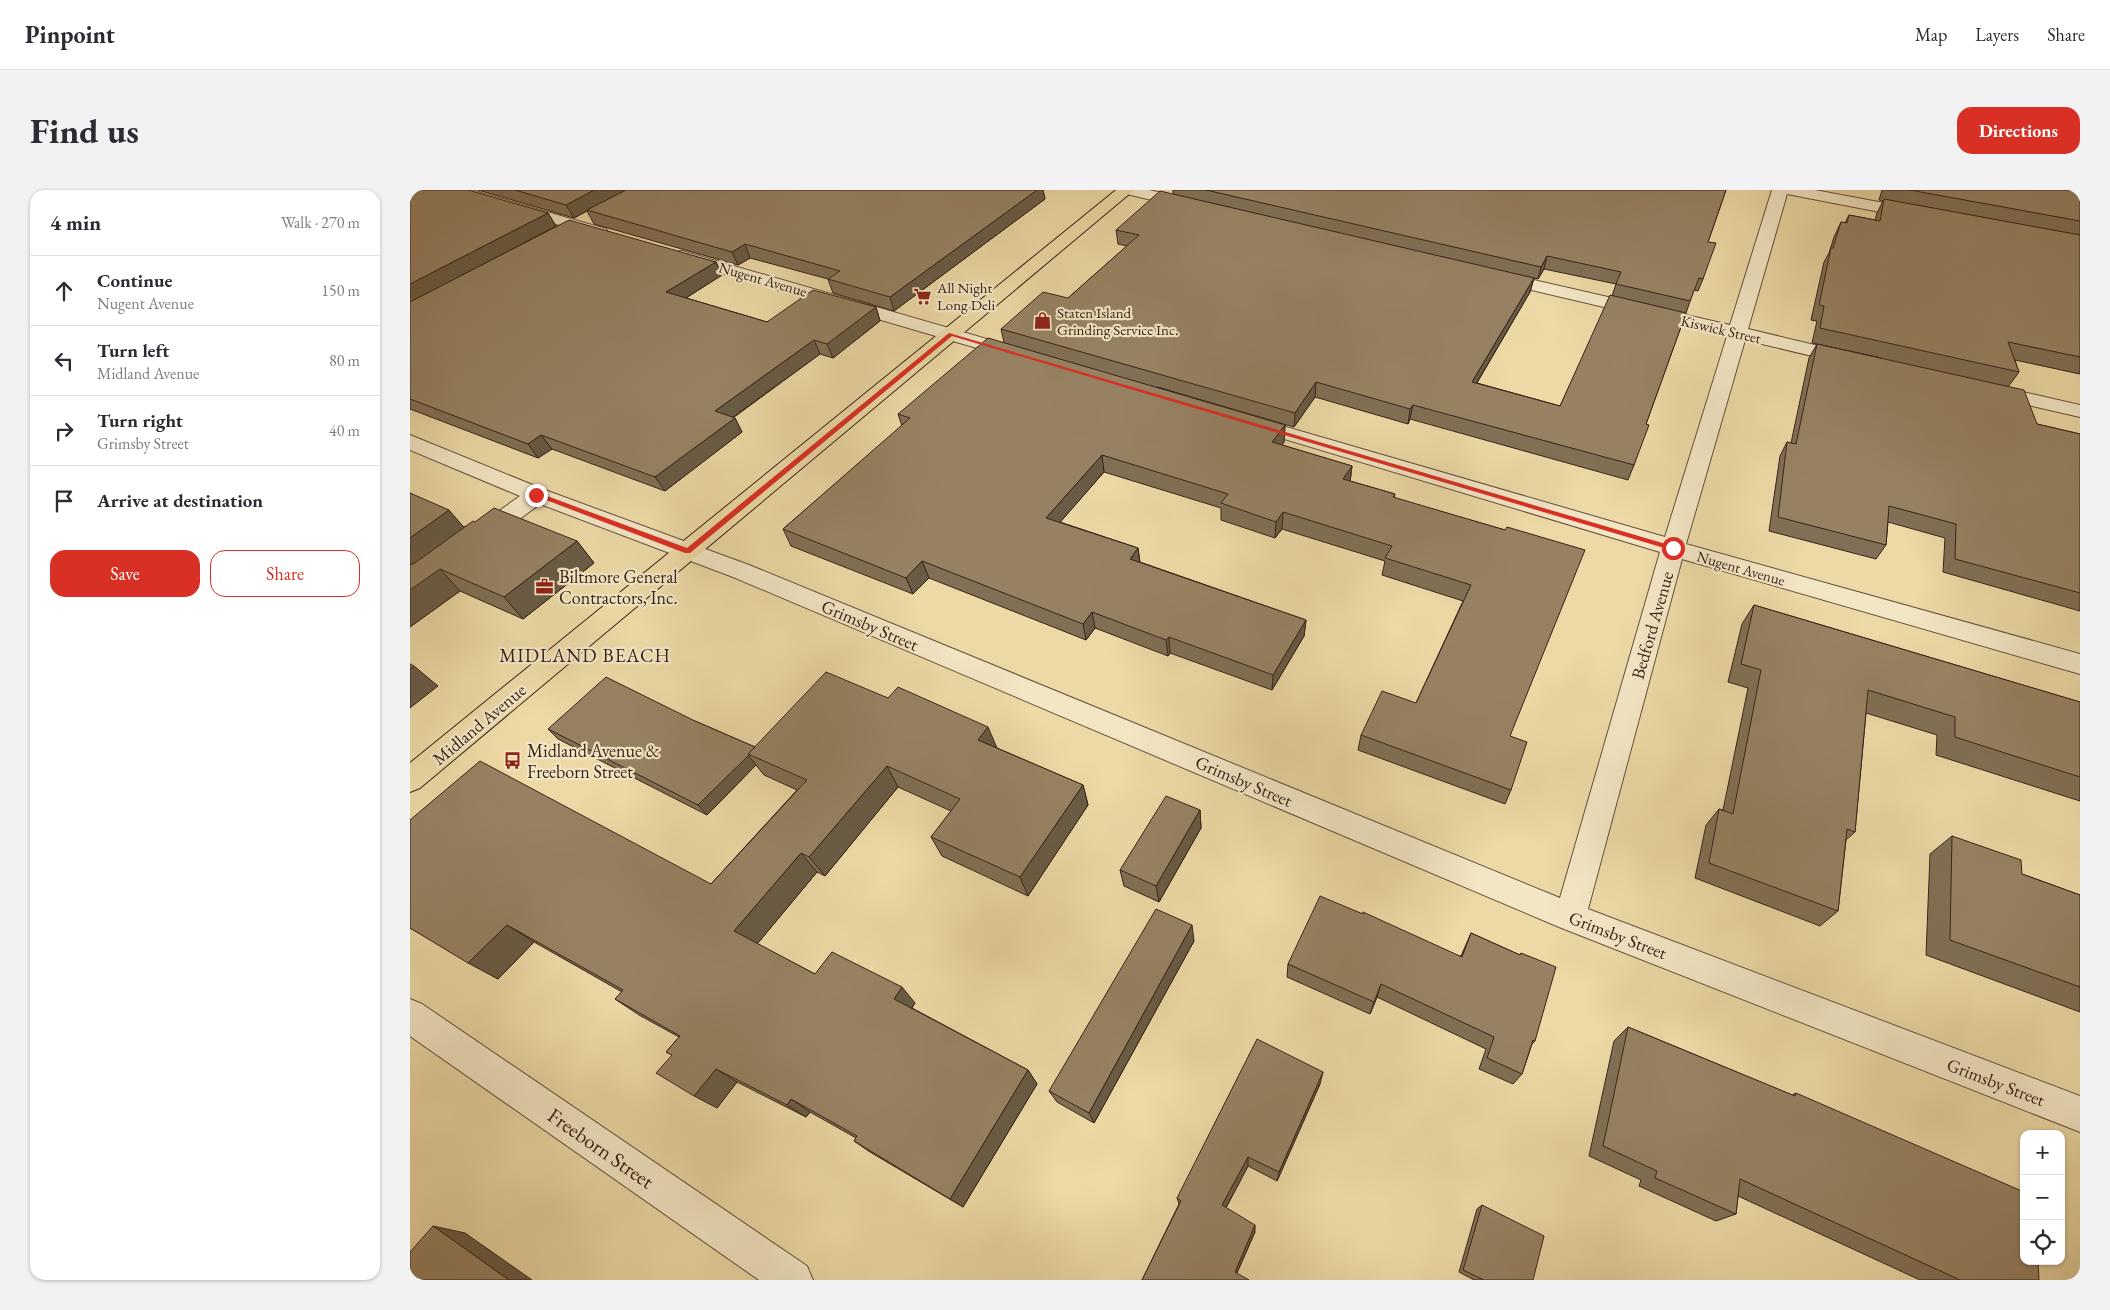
<!DOCTYPE html>
<meta charset="utf-8">
<style>
:root{--surface:#fff;--page:#f2f2f3;--text:#2b2b33;--muted:#7c7c81;--line:#e1e1e2;--accent:#d93025}
body{margin:0;font-family:"EB Garamond",serif;background:var(--page);color:var(--text)}
.controls{position:absolute;right:15px;bottom:15px;display:grid;overflow:hidden;border-radius:10px;box-shadow:0 1px 4px #0004}
.controls button{width:45px;height:45px;display:grid;place-items:center;padding:0;border:0;border-bottom:1px solid var(--line);background:var(--surface);color:var(--text);font:25px sans-serif}
.stop{position:absolute;width:15px;height:15px;margin:-11px;border:4px solid #d93025;border-radius:50%;background:#fff}
.stop.end{background:#d93025;border-color:#fff;box-shadow:0 1px 5px #0008}
.list{margin:0;padding:0;list-style:none}
h2{display:flex;justify-content:space-between;align-items:center;height:65px;margin:0;padding:0 20px;font-size:21px}
h2 small{font-size:16px;font-weight:400;color:var(--muted)}
.list li{display:grid;grid-template-columns:32px 1fr auto;gap:15px;align-items:center;box-sizing:border-box;height:70px;padding:0 20px;border-top:1px solid var(--line)}
.list b{display:block;font-size:19px;white-space:nowrap}
.list p{margin:0;font-size:16px;white-space:nowrap;color:var(--muted)}
.list em{font-size:16px;font-style:normal;color:var(--muted)}
.actions{display:flex;gap:10px;padding:15px 20px}
.actions a{flex:1;padding:11px 0;border:1px solid var(--accent);border-radius:15px;text-align:center;font-size:18px;color:var(--accent)}
.actions .main{background:var(--accent);color:#fff}
.icon{flex:none;width:28px;height:28px;fill:none;stroke:currentColor;stroke-width:2;stroke-linecap:round;stroke-linejoin:round}
.map{position:relative;flex:none;width:1670px;height:1090px;overflow:hidden;border-radius:15px}
header{display:flex;align-items:center;gap:30px;box-sizing:border-box;height:70px;padding:0 25px;background:var(--surface);border-bottom:1px solid var(--line)}
header strong{font-size:24px}
nav{display:flex;gap:28px;margin-inline-start:auto;font-size:18px}
.intro{display:flex;align-items:center;justify-content:space-between;box-sizing:border-box;height:120px;padding:0 30px}
h1{margin:0;font-size:35px}
.button{padding:12px 22px;border-radius:15px;background:var(--accent);color:#fff;font-size:18px;font-weight:700}
main{display:flex;gap:30px;padding:0 30px}
aside{flex:1;background:var(--surface);border-radius:15px;box-shadow:0 1px 4px #0004}
.map>svg:first-child{display:block}
.lines{fill:none;stroke-linecap:round;stroke-linejoin:round}
.minor-casing{stroke:#65503d;stroke-width:2}
.major-casing{stroke:#38231a;stroke-width:2}
.minor{fill:#f3e6c5;fill-rule:evenodd}
.major{fill:#ecd9a6;fill-rule:evenodd}
.wall{fill:#817055;stroke:#38231a;fill-rule:evenodd}
.shaded-wall{fill:#695b45;stroke:#38231a}
.building{fill:#968263;stroke:#38231a}
.route{fill:#d93025}
.labels{text-anchor:middle;dominant-baseline:central;stroke-width:4.5;stroke-linejoin:round;paint-order:stroke}
.far-street-label{font-size:15px;fill:#38231a;stroke:#f3e6c5}
.far-poi-label{font-size:15px;fill:#38231a;stroke:#f3e6c5;text-anchor:start}
.poi-label{font-size:18px;fill:#38231a;stroke:#f3e6c5;text-anchor:start}
.street-label{font-size:18px;fill:#38231a;stroke:#f3e6c5}
.neighbourhood-label{font-size:19px;letter-spacing:1px;fill:#38231a;stroke:#f3e6c5}
.near-street-label{font-size:21px;fill:#38231a;stroke:#f3e6c5}
</style>
<header>
<strong>Pinpoint</strong>
<nav><a>Map</a><a>Layers</a><a>Share</a></nav>
</header>
<div class="intro"><h1>Find us</h1><a class="button">Directions</a></div>
<main>
<aside>
<h2>4 min<small>Walk · 270 m</small></h2>
<ul class="list">
<li><svg class="icon" aria-label="ahead" viewBox="0 0 24 24"><path d="M12 20V5M6 11l6-6 6 6"/></svg><div><b>Continue</b><p>Nugent Avenue</p></div><em>150 m</em></li>
<li><svg class="icon" aria-label="left" viewBox="0 0 24 24"><path d="M17 20v-9H6M10 6l-5 5 5 5"/></svg><div><b>Turn left</b><p>Midland Avenue</p></div><em>80 m</em></li>
<li><svg class="icon" aria-label="right" viewBox="0 0 24 24"><path d="M7 20v-9h11M14 6l5 5-5 5"/></svg><div><b>Turn right</b><p>Grimsby Street</p></div><em>40 m</em></li>
<li><svg class="icon" aria-label="arrive" viewBox="0 0 24 24"><path d="M6 21V4h12l-3 4 3 4H6"/></svg><div><b>Arrive at destination</b></div></li>
</ul>
<div class="actions"><a class="main">Save</a><a>Share</a></div>
</aside>
<div class="map">
<svg width="1670" height="1090" viewBox="0 0 1670 1090">
<rect width="100%" height="100%" fill="#ecd9a6"/>
<filter id="stains"><feTurbulence type="fractalNoise" baseFrequency=".004" numOctaves="4"/><feColorMatrix values="0 0 0 0 .2 0 0 0 0 .09 0 0 0 0 .02 0 0 0 .5 -.17"/></filter>
<radialGradient id="worn" r=".72"><stop offset=".6" stop-color="#630" stop-opacity="0"/><stop offset="1" stop-color="#630" stop-opacity=".3"/></radialGradient>
<g class="lines">
<defs>
<path id="minor" d="M 36,0 L 61,0 L 196,39 L 198,42 L 196,45 L 184,45 L 38,3 Z
M 710,0 L 739,0 L 786,11 L 788,14 L 786,17 L 780,19 L 712,3 Z
M 1362,0 L 1405,0 L 1506,19 L 1512,21 L 1514,24 L 1512,27 L 1506,29 L 1377,4 L 1338,139 L 1447,165 L 1450,169 L 1447,173 L 1440,175 L 1335,150 L 1276,354 L 1670,464 L 1670,484 L 1272,369 L 1178,719 L 1670,906 L 1670,942 L 1149,737 L 323,387 L 130,314 L 77,353 L 69,355 L 61,353 L 57,347 L 61,341 L 110,306 L 0,260 L 0,245 L 135,300 L 339,375 L 1150,708 L 1250,362 L 831,236 L 828,232 L 831,228 L 838,226 L 845,228 L 1255,347 L 1317,146 L 1079,90 L 1076,86 L 1079,82 L 1085,81 L 1320,135 Z
M 272,61 L 615,160 L 618,164 L 615,168 L 608,170 L 601,168 L 266,70 L 263,66 L 266,62 Z
M 1582,195 L 1670,215 L 1670,227 L 1575,205 L 1572,201 L 1575,197 Z
M 0,809 L 12,814 L 397,1076 L 403,1090 L 349,1090 L 0,846 Z"/>
<path id="major" d="M 706,0 L 724,0 L 10,598 L 0,602 L 0,573 Z"/>
</defs>
<use href="#minor" class="minor-casing"/>
<use href="#major" class="major-casing"/>
<use href="#minor" class="minor"/>
<use href="#major" class="major"/>
</g>
<path class="wall" d="M 0,0 L 138,23 L 146,36 L 306,72 L 312,85 L 276,108 L 357,132 L 466,117 L 470,131 L 423,168 L 410,164 L 323,228 L 325,228 L 332,242 L 255,301 L 142,259 L 128,268 L 0,219 Z
M 68,0 L 633,0 L 635,9 L 484,121 L 423,103 L 418,89 L 340,68 L 328,75 L 184,34 L 177,21 L 164,28 Z
M 763,0 L 1316,0 L 1298,52 L 1293,89 L 1288,101 L 1284,100 L 1276,123 L 1236,234 L 1224,275 L 1218,290 L 1000,229 L 998,234 L 905,207 L 884,237 L 747,197 L 875,235 L 874,252 L 872,255 L 942,276 L 940,291 L 985,304 L 984,308 L 1095,340 L 1101,600 L 1095,614 L 948,560 L 951,545 L 1006,513 L 1053,411 L 972,385 L 975,371 L 872,339 L 865,348 L 811,330 L 811,318 L 694,282 L 650,332 L 728,358 L 730,372 L 896,430 L 894,446 L 862,500 L 760,463 L 758,466 L 685,438 L 676,450 L 519,388 L 503,404 L 381,356 L 373,339 L 492,236 L 488,224 L 594,152 L 591,139 L 658,108 L 717,56 L 708,54 L 706,40 L 763,4 ZM 1134,79 L 1206,94 L 1202,106 L 1150,216 L 1067,193 L 1120,102 L 1124,88 L 1128,89 Z
M 1472,0 L 1670,0 L 1670,184 L 1605,170 L 1609,182 L 1598,197 L 1627,234 L 1670,244 L 1670,421 L 1533,382 L 1535,348 L 1478,332 L 1476,355 L 1466,369 L 1359,341 L 1370,266 L 1377,252 L 1381,253 L 1399,168 L 1407,154 L 1471,168 L 1402,153 L 1407,131 L 1401,130 L 1414,72 L 1419,63 L 1424,47 L 1431,32 L 1435,33 L 1439,25 L 1465,30 L 1467,23 L 1473,11 L 1469,10 Z
M 0,303 L 54,337 L 65,332 L 167,351 L 184,373 L 113,429 L 50,401 L 0,437 Z
M 1344,415 L 1670,512 L 1670,611 L 1526,565 L 1527,545 L 1456,523 L 1445,642 L 1436,650 L 1428,721 L 1410,736 L 1285,688 L 1296,635 L 1309,619 L 1313,620 L 1338,498 L 1318,492 L 1332,434 Z
M 285,531 L 345,557 L 587,558 L 673,595 L 678,615 L 618,706 L 532,666 L 521,647 L 541,621 L 488,597 L 415,686 L 407,682 L 347,754 L 405,784 L 505,813 L 502,818 L 618,880 L 627,894 L 553,1017 L 460,962 L 444,951 L 446,948 L 400,922 L 396,927 L 327,892 L 307,918 L 262,865 L 256,862 L 269,847 L 229,825 L 205,809 L 212,802 L 124,752 L 88,789 L 0,738 L 301,694 L 387,600 L 354,585 L 346,575 L 297,625 L 148,549 L 138,539 Z
M 790,620 L 791,638 L 749,712 L 714,696 L 710,680 Z
M 1542,646 L 1612,684 L 1670,705 L 1670,822 L 1516,765 L 1520,664 Z
M 1061,743 L 1110,765 L 1111,763 L 1125,851 L 1122,854 L 1112,884 L 1103,894 L 1069,879 L 1076,859 L 967,807 L 960,824 L 877,787 L 878,774 L 1051,766 Z
M 784,751 L 684,933 L 647,912 L 639,901 Z
M 1218,837 L 1382,905 L 1386,903 L 1629,1090 L 1510,1090 L 1328,1006 L 1326,1024 L 1306,1031 L 1229,996 L 1231,990 L 1179,966 L 1204,851 Z
M 910,894 L 867,991 L 838,976 L 816,1018 L 845,1042 L 827,1083 L 732,1090 L 769,1014 L 767,1008 Z
M 1072,1015 L 1123,1090 L 1064,1090 L 1049,1082 L 1067,1019 Z"/>
<path class="shaded-wall" d="M 184,0 L 216,0 L 164,28 L 156,15 Z
M 627,0 L 633,0 L 635,9 L 484,121 L 480,107 Z
M 138,23 L 146,36 L 0,113 L 0,94 Z
M 335,54 L 340,68 L 328,75 L 322,62 Z
M 1137,66 L 1134,79 L 1128,89 L 1131,77 Z
M 306,72 L 312,85 L 263,116 L 256,102 Z
M 1124,88 L 1120,102 L 1059,206 L 1062,192 Z
M 466,117 L 470,131 L 423,168 L 417,154 Z
M 404,150 L 410,164 L 312,235 L 305,221 Z
M 906,192 L 905,207 L 884,237 L 885,223 Z
M 1003,215 L 1000,229 L 998,234 L 1000,219 Z
M 325,228 L 332,242 L 255,301 L 245,287 Z
M 875,235 L 874,252 L 862,269 L 862,252 Z
M 131,245 L 142,259 L 128,268 L 118,254 Z
M 692,265 L 694,282 L 640,344 L 636,328 Z
M 942,276 L 940,293 L 933,289 Z
M 39,320 L 58,342 L 30,379 L 50,401 L 0,437 L 0,348 Z
M 873,322 L 872,339 L 865,348 L 866,332 Z
M 167,351 L 184,373 L 113,429 L 94,407 Z
M 728,358 L 730,375 L 720,369 Z
M 512,371 L 519,388 L 503,404 L 496,388 Z
M 682,422 L 685,438 L 676,450 L 673,434 Z
M 896,430 L 894,446 L 862,500 L 863,485 Z
M 759,447 L 760,463 L 758,466 L 756,450 Z
M 4,476 L 28,496 L 0,518 L 0,479 Z
M 578,537 L 587,558 L 568,550 Z
M 338,565 L 346,575 L 297,625 L 288,615 Z
M 477,576 L 488,597 L 415,686 L 399,667 Z
M 673,595 L 678,615 L 618,706 L 610,687 Z
M 790,620 L 791,638 L 749,712 L 746,696 Z
M 391,663 L 407,682 L 343,759 L 324,741 Z
M 97,735 L 124,752 L 88,789 L 58,773 Z
M 782,735 L 784,751 L 684,933 L 679,923 Z
M 971,794 L 967,807 L 960,824 L 964,812 Z
M 492,797 L 505,813 L 497,824 L 484,809 Z
M 306,879 L 327,892 L 307,918 L 284,906 Z
M 618,880 L 627,894 L 553,1017 L 540,1009 Z
M 913,882 L 910,894 L 867,991 L 869,982 Z
M 381,909 L 400,922 L 396,927 L 377,915 Z
M 838,967 L 838,976 L 813,1023 L 812,1015 Z
M 845,1035 L 845,1042 L 825,1087 L 825,1082 Z
M 23,1036 L 55,1043 L 122,1090 L 99,1090 Z"/>
<path class="building" d="M 0,0 L 58,0 L 138,23 L 0,94 Z
M 105,0 L 184,0 L 156,15 Z
M 216,0 L 627,0 L 480,107 L 418,89 L 430,81 L 335,54 L 322,62 L 177,20 Z
M 796,0 L 1316,0 L 1298,52 L 1306,53 L 1293,89 L 1289,88 L 1280,111 L 1206,94 L 1211,82 L 1137,66 L 1131,77 Z
M 1500,0 L 1670,0 L 1670,31 Z
M 750,1 L 1124,88 L 1062,192 L 1150,216 L 1200,105 L 1276,123 L 1236,234 L 1239,235 L 1224,275 L 1003,215 L 1000,219 L 906,192 L 885,223 L 591,139 L 633,102 L 658,108 L 729,45 L 706,40 Z
M 1474,9 L 1670,45 L 1670,167 L 1598,152 L 1609,182 L 1410,138 L 1414,116 L 1409,115 L 1421,58 L 1423,58 L 1431,32 L 1437,33 L 1439,25 L 1470,31 Z
M 159,30 L 306,72 L 256,102 L 357,132 L 403,100 L 466,117 L 417,154 L 404,150 L 305,221 L 325,228 L 245,287 L 131,245 L 118,254 L 0,209 L 0,112 Z
M 578,148 L 875,235 L 862,252 L 942,276 L 933,289 L 985,304 L 983,307 L 1095,340 L 1097,337 L 1175,360 L 1100,546 L 1117,552 L 1101,600 L 951,545 L 972,501 L 1006,513 L 1061,395 L 975,368 L 982,356 L 873,322 L 866,332 L 811,313 L 818,304 L 692,265 L 636,328 L 728,358 L 720,369 L 896,430 L 863,485 L 759,447 L 756,450 L 682,422 L 673,434 L 512,371 L 496,388 L 373,339 L 500,228 L 488,224 Z
M 1407,154 L 1614,200 L 1627,234 L 1670,244 L 1670,403 L 1545,369 L 1546,334 L 1479,316 L 1476,355 L 1368,327 L 1377,252 L 1386,254 Z
M 0,303 L 39,320 L 0,348 Z
M 84,318 L 167,351 L 94,407 L 30,379 L 0,400 L 0,375 L 5,373 L 63,331 L 65,332 Z
M 1344,415 L 1670,512 L 1670,587 L 1545,547 L 1545,527 L 1458,500 L 1445,642 L 1437,639 L 1428,721 L 1299,673 L 1309,619 L 1323,624 L 1351,480 L 1331,474 Z
M 0,474 L 4,476 L 0,479 Z
M 416,482 L 478,508 L 488,497 L 578,537 L 568,550 L 673,595 L 610,687 L 521,647 L 550,609 L 477,576 L 399,667 L 391,663 L 324,741 L 405,784 L 422,762 L 492,797 L 484,809 L 618,880 L 540,1009 L 444,951 L 447,946 L 381,909 L 377,915 L 306,879 L 284,906 L 246,883 L 262,865 L 256,862 L 270,846 L 205,809 L 213,800 L 97,735 L 58,773 L 0,738 L 0,630 L 70,571 L 301,694 L 397,590 L 338,564 Z
M 196,487 L 285,531 L 345,557 L 338,564 L 339,565 L 288,615 L 138,539 Z
M 756,606 L 790,620 L 746,696 L 710,680 Z
M 1542,646 L 1611,670 L 1612,684 L 1670,705 L 1670,797 L 1540,750 Z
M 910,706 L 953,724 L 953,722 L 1052,767 L 1061,743 L 1110,765 L 1111,763 L 1146,777 L 1125,851 L 1123,850 L 1112,884 L 1077,868 L 1084,847 L 971,794 L 964,812 L 878,774 Z
M 746,719 L 782,735 L 679,923 L 639,901 Z
M 1218,837 L 1385,906 L 1386,903 L 1614,1002 L 1614,1071 L 1628,1071 L 1629,1090 L 1550,1090 L 1330,989 L 1326,1024 L 1245,988 L 1247,981 L 1193,956 Z
M 847,849 L 913,882 L 869,982 L 838,967 L 812,1015 L 845,1035 L 825,1082 L 839,1090 L 732,1090 L 771,1011 L 767,1008 Z
M 1072,1015 L 1134,1046 L 1123,1090 L 1074,1090 L 1053,1080 Z
M 23,1036 L 99,1090 L 0,1090 L 0,1062 Z"/>
<path class="route" d="M 539,143 L 1266,357 L 1267,358 L 1261,360 L 542,146 L 280,363 L 275,363 L 123,305 L 129,303 L 277,358 Z"/>
<defs>
<symbol id="supermarket-bare" viewBox="-9 -9 18 18"><path d="M-6-5.5h2.5l.6 2H6L4.5 2H-2.5L-4.4-4H-6ZM-1.5 3.2a1.3 1.3 0 1 0 .1 0ZM3 3.2a1.3 1.3 0 1 0 .1 0Z" fill="#8f2418" stroke="#f3e6c5" stroke-width="2.5" paint-order="stroke"/></symbol>
<symbol id="shop-bare" viewBox="-9 -9 18 18"><path d="M-5-2.5h2.3a2.7 3.5 0 0 1 5.4 0H5L5.5 6h-11ZM-1.5-2.5h3a1.5 2.3 0 0 0-3 0Z" fill="#8f2418" stroke="#f3e6c5" stroke-width="2.5" paint-order="stroke"/></symbol>
<symbol id="office-bare" viewBox="-9 -9 18 18"><path d="M-6-3h4V-5.5h4V-3h4V5H-6ZM-1-4.5V-3h2v-1.5ZM-6 0V1H6V0Z" fill="#8f2418" stroke="#f3e6c5" stroke-width="2.5" paint-order="stroke"/></symbol>
<symbol id="bus-bare" viewBox="-9 -9 18 18"><path d="M-5-6H5V4H4V6H2V4H-2V6H-4V4H-5ZM-3.5-4V0h7V-4ZM-3.5 1.2v1.5H-2V1.2ZM2 1.2v1.5H3.5V1.2Z" fill="#8f2418" stroke="#f3e6c5" stroke-width="2.5" paint-order="stroke"/></symbol>
</defs>
<g fill-rule="evenodd">
<use href="#supermarket-bare" x="500" y="94" width="25" height="25"/>
<use href="#shop-bare" x="620" y="118" width="25" height="25"/>
<use href="#office-bare" x="122" y="384" width="25" height="25"/>
<use href="#bus-bare" x="90" y="558" width="25" height="25"/>
</g>
<g class="labels">
<g class="far-street-label">
<text transform="translate(353 89) rotate(16)">Nugent Avenue</text>
<text transform="translate(1311 139) rotate(13)">Kiswick Street</text>
<text transform="translate(1331 378) rotate(16)">Nugent Avenue</text>
</g>
<g class="far-poi-label">
<text x="527" y="97">All Night<tspan x="527" dy="17">Long Deli</tspan></text>
<text x="647" y="122">Staten Island<tspan x="647" dy="17">Grinding Service Inc.</tspan></text>
</g>
<g class="poi-label">
<text x="149" y="386">Biltmore General<tspan x="149" dy="21">Contractors, Inc.</tspan></text>
<text x="117" y="560">Midland Avenue &amp;<tspan x="117" dy="21">Freeborn Street</tspan></text>
</g>
<g class="street-label">
<text transform="translate(460 435) rotate(23)">Grimsby Street</text>
<text transform="translate(1242 435) rotate(-74)">Bedford Avenue</text>
<text transform="translate(69 534) rotate(-40)">Midland Avenue</text>
<text transform="translate(834 591) rotate(23)">Grimsby Street</text>
<text transform="translate(1208 745) rotate(21)">Grimsby Street</text>
<text transform="translate(1586 892) rotate(21)">Grimsby Street</text>
</g>
<g class="neighbourhood-label">
<text x="175" y="465">MIDLAND BEACH</text>
</g>
<g class="near-street-label">
<text transform="translate(191 958) rotate(35)">Freeborn Street</text>
</g>
</g>
<rect width="100%" height="100%" filter="url(#stains)"/>
<rect width="100%" height="100%" fill="url(#worn)"/>
</svg>
<div class="controls">
<button>+</button>
<button>−</button>
<button><svg class="icon" aria-label="locate" viewBox="0 0 24 24"><circle cx="12" cy="12" r="6"/><path d="M12 2v4M12 18v4M2 12h4M18 12h4"/></svg></button>
</div>
<div class="stop" style="left:1263px;top:358px"></div>
<div class="stop end" style="left:126px;top:305px"></div>
</div>
</main>
